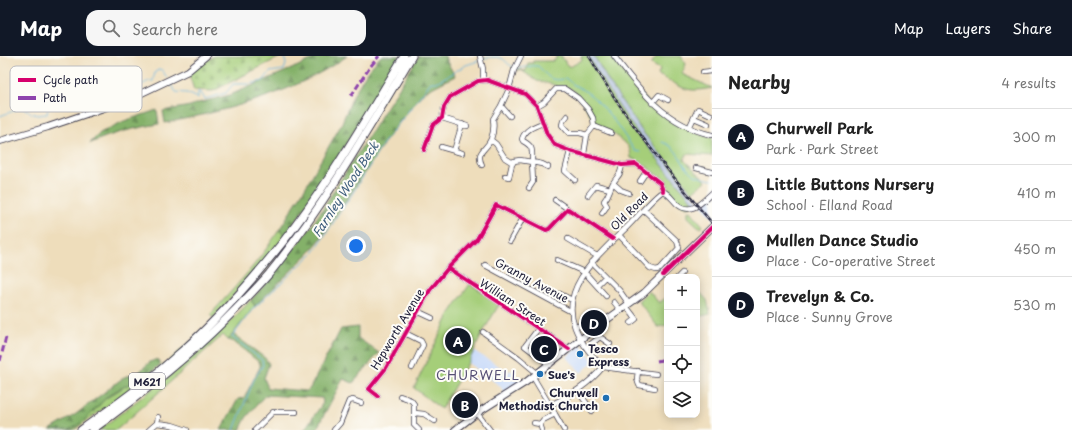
<!DOCTYPE html>
<meta charset="utf-8">
<style>
:root{--surface:#fff;--page:#f6f6f6;--text:#222;--muted:#767676;--line:#e0e0e0;--accent:#111827}
body{margin:0;font-family:"Playpen Sans",sans-serif;background:var(--page);color:var(--text)}
.controls{position:absolute;right:12px;bottom:12px;display:grid;overflow:hidden;border-radius:8px;box-shadow:0 2px 10px #0003}
.controls button{width:36px;height:36px;display:grid;place-items:center;padding:0;border:0;border-bottom:1px solid var(--line);background:var(--surface);color:var(--text);font:20px sans-serif}
.you{position:absolute;left:356px;top:190px;width:14px;height:14px;margin:-10px;border:3px solid #fff;border-radius:50%;background:#1a73e8;box-shadow:0 0 0 6px #1a73e833}
.badge{display:grid;place-items:center;width:26px;height:26px;border-radius:50%;background:var(--accent);color:#fff;font-size:13px;font-weight:700}
.pin{position:absolute;translate:-50% -50%;border:2px solid #fff;box-shadow:0 1px 4px #0006}
.list{margin:0;padding:0;list-style:none}
h2{display:flex;justify-content:space-between;align-items:center;height:52px;margin:0;padding:0 16px;font-size:17px}
h2 small{font-size:13px;font-weight:400;color:var(--muted)}
.list li{display:grid;grid-template-columns:26px 1fr auto;gap:12px;align-items:center;box-sizing:border-box;height:56px;padding:0 16px;border-top:1px solid var(--line)}
.list b{display:block;font-size:15px;white-space:nowrap}
.list p{margin:0;font-size:13px;white-space:nowrap;color:var(--muted)}
.list em{font-size:13px;font-style:normal;color:var(--muted)}
.icon{flex:none;width:22px;height:22px;fill:none;stroke:currentColor;stroke-width:2;stroke-linecap:round;stroke-linejoin:round}
.map{position:relative;flex:none;width:712px;height:374px;overflow:hidden}
header{display:flex;align-items:center;gap:24px;box-sizing:border-box;height:56px;padding:0 20px;background:var(--accent);color:#fff}
header strong{font-size:19px}
nav{display:flex;gap:22px;margin-inline-start:auto;font-size:14px}
.search{width:280px;height:36px;background:var(--page);display:flex;align-items:center;gap:10px;box-sizing:border-box;padding:0 14px;border-radius:12px;color:var(--muted);font-size:15px}
main{display:flex}
aside{flex:1;background:var(--surface)}
.map>svg:first-child{display:block}
.built{fill:#cadcf9}
.railway{fill:#b7c5de}
.green{fill:#a5ce79;stroke:#64785a}
.forest{fill:url(#forest-firs);stroke:#536a52}
.cemetery{fill:url(#cemetery-stones);stroke:#64785a}
.lines{fill:none;stroke-linecap:round;stroke-linejoin:round}
.stream{stroke:#63b2dd;stroke-width:1}
.minor-casing{stroke:#413e4e;stroke-width:6}
.major-casing{stroke:#413e4e;stroke-width:8}
.highway-casing{stroke:#413e4e;stroke-width:9}
.minor{stroke:#fff;stroke-width:4.5}
.major{stroke:#fff;stroke-width:6}
.highway{stroke:#fff;stroke-width:7}
.rail-casing{stroke:#22223b;stroke-width:2.5}
.rail{stroke:#fdfcf7;stroke-width:1;stroke-dasharray:3;stroke-linecap:butt}
.quiet{stroke:#8e44ad;stroke-width:3;stroke-dasharray:6 3;stroke-linecap:butt}
.cycleway-casing{stroke:#fdfcf7;stroke-width:6}
.cycleway{stroke:#d6006c;stroke-width:4}
.poi-dot{fill:#1f6fb2;stroke:#fdfcf7;stroke-width:1.5}
.labels{text-anchor:middle;dominant-baseline:central;stroke-width:4;stroke-linejoin:round;paint-order:stroke}
.shield{fill:#fdfcf7;stroke:#646373;stroke-width:1}
.shield-label{font-size:10px;font-weight:bold;fill:#22223b}
.street-label{font-size:11px;fill:#22223b;stroke:#fdfcf7}
.poi-label{font-size:11px;font-weight:bold;fill:#22223b;stroke:#fdfcf7;text-anchor:start}
.water-label{font-size:12px;font-style:italic;fill:#3c5c7c;stroke:#fdfcf7}
.quarter-label{font-size:13px;letter-spacing:1px;fill:#564f75;stroke:#fdfcf7}
.key{fill:#fdfcf7;stroke:#bbbbbf;stroke-width:1}
.key-label{font-size:11px;fill:#22223b}
</style>
<header>
<strong>Map</strong>
<div class="search"><svg class="icon" aria-label="search" viewBox="0 0 24 24"><circle cx="10" cy="10" r="6"/><path d="M15 15l6 6"/></svg>Search here</div>
<nav><a>Map</a><a>Layers</a><a>Share</a></nav>
</header>
<main>
<div class="map">
<svg width="712" height="374" viewBox="0 0 712 374">
<defs>
<pattern id="forest-firs" width="22" height="20" patternUnits="userSpaceOnUse"><rect width="22" height="20" fill="#84b169"/><path d="M5 1l3.5 6h-7zM16 11l3.5 6h-7z" fill="#6c9058"/></pattern>
<pattern id="cemetery-stones" width="16" height="16" patternUnits="userSpaceOnUse"><rect width="16" height="16" fill="#a5ce79"/><path d="M2 7V4a2 2 0 0 1 4 0v3zM10 15v-3a2 2 0 0 1 4 0v3z" fill="#8eb16a"/></pattern>
</defs>
<rect width="100%" height="100%" fill="#fdfcf7"/>
<filter id="ink" filterUnits="userSpaceOnUse"><feTurbulence type="fractalNoise" baseFrequency=".025" numOctaves="2"/><feDisplacementMap in="SourceGraphic" scale="8" xChannelSelector="R" yChannelSelector="G"/><feConvolveMatrix kernelMatrix="1 2 1 2 8 2 1 2 1" color-interpolation-filters="sRGB"/></filter>
<filter id="wash" filterUnits="userSpaceOnUse"><feTurbulence type="fractalNoise" baseFrequency=".012" numOctaves="4" result="noise"/><feDisplacementMap in="SourceGraphic" scale="16" xChannelSelector="R" yChannelSelector="G"/><feGaussianBlur stdDeviation="0.9" result="paint"/><feColorMatrix in="noise" values="0 0 0 0 0 0 0 0 0 0 0 0 0 0 0 0 0 1.4 0 .05"/><feComposite in="paint" operator="in"/></filter>
<g filter="url(#wash)">
<rect width="100%" height="100%" fill="#edb"/>
<path class="built" d="M 712,139 L 712,161 L 701,149 Z
M 580,289 L 594,305 L 581,317 L 567,301 Z
M 474,295 L 509,316 L 511,314 L 522,325 L 505,338 L 500,330 L 468,307 Z"/>
<path class="railway" d="M 588,0 L 594,0 L 609,26 L 642,75 L 698,145 L 695,148 L 664,113 L 641,83 L 618,49 Z"/>
<path class="green" d="M 408,0 L 409,0 L 322,141 L 275,203 L 246,238 L 198,286 L 112,354 L 235,247 L 275,202 L 307,160 Z
M 556,0 L 562,0 L 563,4 L 565,5 L 565,7 L 570,11 L 582,4 L 581,0 L 588,0 C 618,54 654,101 695,148 L 687,151 C 676,148 670,134 664,126 C 655,117 643,106 631,102 C 630,91 629,89 619,83 L 619,82 C 613,76 604,73 598,68 C 585,59 580,25 556,31 L 555,29 L 537,25 L 521,14 L 517,14 L 526,15 L 528,7 L 533,7 L 533,5 L 553,5 L 556,3 Z
M 594,0 L 612,0 C 639,39 664,69 712,82 L 712,100 L 687,98 L 684,104 L 706,125 L 692,136 L 642,75 L 609,26 Z
M 657,0 L 681,0 L 686,8 L 682,18 L 712,32 C 682,38 683,30 658,19 L 660,13 L 651,8 Z
M 688,155 L 691,155 L 703,170 L 700,172 L 688,161 Z
M 279,174 L 285,180 L 264,206 L 213,262 L 210,259 C 234,232 260,205 279,174 Z
M 470,228 L 500,247 L 483,276 L 468,307 L 441,353 L 414,332 L 450,257 Z
M 697,233 L 707,244 L 710,258 L 697,261 Z
M 649,235 L 659,247 L 667,241 L 667,269 L 658,271 L 638,245 Z
M 251,244 L 255,250 L 228,284 L 223,279 L 121,370 L 116,374 L 99,374 L 181,311 L 220,276 Z
M 139,324 L 140,326 L 74,374 L 69,374 L 89,360 L 105,343 L 125,330 Z"/>
<path class="forest" d="M 319,0 L 347,0 C 293,38 229,54 165,67 L 163,55 L 190,50 L 198,47 L 230,39 L 296,11 Z
M 381,0 L 400,0 L 319,132 L 285,180 L 279,174 L 304,134 L 341,69 L 354,38 L 367,16 Z
M 419,0 L 445,0 L 446,4 L 455,20 L 424,36 L 409,54 L 391,77 L 319,185 L 309,197 L 255,250 L 251,244 L 269,224 L 311,171 Z
M 157,54 L 159,68 C 136,72 111,77 89,88 L 100,77 L 124,65 Z
M 358,271 L 358,282 L 379,297 L 353,327 L 343,323 L 316,374 L 304,374 L 323,347 L 322,342 L 265,339 L 246,362 L 240,374 L 221,374 L 238,343 L 244,342 L 260,311 L 260,307 L 234,286 L 228,284 L 233,278 L 265,302 L 269,308 L 264,322 L 268,332 L 307,335 L 310,332 L 341,273 Z
M 157,303 L 161,308 L 140,326 L 139,325 C 127,329 113,335 104,344 C 95,353 81,370 69,374 C 64,374 56,374 50,374 L 76,358 L 124,321 L 138,317 L 150,306 Z"/>
<path class="cemetery" d="M 214,0 L 282,0 L 213,35 L 194,34 L 189,18 Z"/>
<g class="lines">
<path class="stream" d="M 483,3 C 489,1 498,0 503,3 C 508,7 508,9 514,11
M 517,12 C 525,12 531,9 538,10 C 547,18 550,28 565,22 C 569,24 570,27 574,29 C 578,31 582,33 585,35 C 606,49 621,75 635,95 L 640,96
M 170,28 L 176,36 L 187,37 L 198,42 L 198,36 L 201,37 L 205,43 L 226,37 L 233,28 L 249,28 L 263,25 L 270,16 L 284,14 L 286,8 L 284,0
M 0,60 L 21,52 L 28,54 L 31,57 L 37,59 L 47,58 L 48,51 L 56,51 L 66,48 L 69,43 L 78,41 L 78,36 L 83,32 L 91,32 C 100,21 104,29 114,32 C 120,33 125,29 131,28 L 137,31 L 149,25 L 153,25 L 155,16 L 160,13 L 163,15 L 167,22
M 662,86 C 679,90 680,109 693,118 C 698,121 706,123 712,124
M 234,374 L 254,323 L 263,309 L 262,304 L 232,281 L 252,254 L 314,196 L 356,132 L 383,88 L 431,26 L 437,26 L 466,9 L 478,5"/>
</g>
</g>
<g filter="url(#ink)">
<g class="lines">
<defs>
<path id="minor" d="M 480,0 L 483,13 L 483,23
M 614,0 C 641,36 666,69 712,79
M 703,16 L 712,15
M 652,47 L 659,39 L 668,44
M 501,50 L 510,60
M 537,50 L 544,46 L 556,33 L 565,33 L 578,42 L 588,53 L 593,62 L 594,70 L 587,79 L 584,98
M 567,60 L 563,65 L 562,69 L 569,77 L 580,77 L 587,79
M 442,62 L 467,70
M 694,62 L 708,68
M 543,67 C 535,70 525,73 522,83 L 523,85 C 534,91 532,94 532,106 L 542,108 L 548,111
M 594,70 L 611,77
M 689,72 L 698,53 L 711,59
M 491,84 L 496,88 L 505,102 L 513,107
M 441,91 L 462,97
M 424,94 L 433,69 L 442,62 L 444,51 L 450,41 L 478,25 L 487,24 L 525,38 L 537,50 L 547,78 L 555,89 L 570,95 L 622,109 L 636,108 L 660,127 L 663,135
M 454,95 L 462,68
M 570,95 L 565,115 L 575,124
M 482,109 C 475,95 487,94 491,83 C 494,76 494,70 493,63 L 501,50 L 509,33 L 514,14 L 521,0
M 696,112 L 712,116
M 505,120 L 509,121 L 512,108 L 514,105 L 520,104 L 532,106 L 533,126 L 529,132
M 640,125 L 646,116
M 613,127 L 621,134 L 629,137
M 663,135 C 669,138 672,143 677,148 C 691,160 702,146 712,137
M 588,139 L 596,129 L 610,133
M 555,144 L 568,153
M 602,157 L 607,150 L 604,145 C 610,138 609,134 613,127 C 619,118 620,120 622,109
M 619,179 L 650,212 L 656,214 L 660,213 L 679,192 L 677,185 L 644,154
M 568,183 L 597,200
M 510,185 L 523,162
M 557,204 L 584,216
M 591,206 L 619,234 L 629,248
M 485,209 L 570,255
M 448,212 L 569,293
M 587,219 L 606,240
M 678,221 L 682,217
M 597,229 L 605,221
M 560,238 L 572,244
M 614,246 L 621,255
M 626,250 L 636,263 L 631,267
M 417,255 L 432,262
M 586,261 L 594,273
M 575,272 L 588,264
M 538,273 L 525,290 L 550,309
M 483,276 L 519,302 L 538,318
M 405,277 L 421,285 L 423,289 L 412,312
M 587,291 L 600,281 L 610,288
M 536,298 L 549,279
M 603,311 C 544,253 577,218 626,172 C 638,161 651,143 663,135
M 603,311 L 656,318
M 638,315 L 637,323 L 639,329 L 655,332
M 533,321 L 555,358
M 578,335 L 592,355
M 378,340 L 369,333 L 386,312 L 430,234 L 448,212 L 477,183 L 496,149 L 546,174 L 549,173 L 568,153 L 613,183
M 400,340 L 411,344 L 414,348 L 414,369 L 419,374
M 550,349 C 571,340 588,329 603,311
M 415,357 L 424,358 L 435,365
M 477,357 L 490,374
M 157,367 L 158,361
M 534,367 L 540,368
M 149,374 L 157,367 L 172,369 L 187,374
M 255,374 L 273,356 L 296,356
M 334,374 L 340,367 L 349,345 L 353,344 L 361,347
M 542,374 L 540,368 L 543,364 L 555,358 L 564,374"/>
<path id="major" d="M 0,85 L 48,71 L 127,44 L 188,15 L 206,0
M 455,374 L 477,357 L 526,326 L 594,273 L 644,237 L 712,171"/>
<path id="highway" d="M 81,374 C 113,351 145,328 174,302 C 213,269 250,227 282,187 C 328,129 365,64 404,0
M 92,374 C 139,340 184,305 225,264 C 240,249 255,234 269,218 C 324,150 367,75 412,0"/>
</defs>
<use href="#minor" class="minor-casing"/>
<use href="#major" class="major-casing"/>
<use href="#highway" class="highway-casing"/>
<use href="#minor" class="minor"/>
<use href="#major" class="major"/>
<use href="#highway" class="highway"/>
<defs>
<path id="rail" d="M 589,0 C 623,61 667,114 712,167"/>
</defs>
<use href="#rail" class="rail-casing"/>
<use href="#rail" class="rail"/>
<path class="quiet" d="M 351,40 L 370,11 L 379,0
M 0,305 L 6,281
M 657,305 L 667,303"/>
<defs>
<path id="cycleway" d="M 424,94 L 433,69 L 442,62 L 444,51 L 450,41 L 478,25 L 487,24 L 525,38 L 537,50 L 547,78 L 555,89 L 570,95 L 622,109 L 636,108 L 660,127 L 663,135
M 448,212 L 569,293
M 663,219 L 712,171
M 378,340 L 369,333 L 386,312 L 430,234 L 448,212 L 477,183 L 496,149 L 546,174 L 549,173 L 568,153 L 613,183"/>
</defs>
<use href="#cycleway" class="cycleway-casing"/>
<use href="#cycleway" class="cycleway"/>
</g>
</g>
<g class="poi-dot">
<circle cx="580" cy="298" r="4"/>
<circle cx="540" cy="318" r="4"/>
<circle cx="606" cy="342" r="4"/>
</g>
<g class="labels">
<rect class="shield" x="129" y="317" width="36" height="16" rx="3"/>
<g class="shield-label">
<text x="147" y="325">M621</text>
</g>
<g class="street-label">
<text transform="translate(629 155) rotate(-45)">Old Road</text>
<text transform="translate(532 224) rotate(28)">Granny Avenue</text>
<text transform="translate(513 246) rotate(33)">William Street</text>
<text transform="translate(397 273) rotate(-59)">Hepworth Avenue</text>
</g>
<g class="poi-label">
<text x="588" y="292">Tesco<tspan x="588" dy="13">Express</tspan></text>
<text x="548" y="318">Sue's</text>
<text x="598" y="336" text-anchor="end">Churwell<tspan x="598" dy="13">Methodist Church</tspan></text>
</g>
<g class="water-label">
<text transform="translate(345 133) rotate(-57)">Farnley Wood Beck</text>
</g>
<g class="quarter-label">
<text x="478" y="318">CHURWELL</text>
</g>
</g>
<rect x="10" y="10" width="132" height="46" rx="6" class="key"/>
<rect x="18" y="22" width="18" height="4" fill="#d6006c"/>
<rect x="18" y="40" width="18" height="4" fill="#8e44ad"/>
<g class="key-label">
<text x="43" y="28">Cycle path</text>
<text x="43" y="46">Path</text>
</g>
</svg>
<div class="controls">
<button>+</button>
<button>−</button>
<button><svg class="icon" aria-label="locate" viewBox="0 0 24 24"><circle cx="12" cy="12" r="6"/><path d="M12 2v4M12 18v4M2 12h4M18 12h4"/></svg></button>
<button><svg class="icon" aria-label="layers" viewBox="0 0 24 24"><path d="M12 4l9 5-9 5-9-5zM3 14l9 5 9-5"/></svg></button>
</div>
<div class="you"></div>
<div class="pin badge" style="left:458px;top:285px">A</div>
<div class="pin badge" style="left:465px;top:349px">B</div>
<div class="pin badge" style="left:544px;top:293px">C</div>
<div class="pin badge" style="left:594px;top:267px">D</div>
</div>
<aside>
<h2>Nearby<small>4 results</small></h2>
<ul class="list">
<li><span class="badge">A</span><div><b>Churwell Park</b><p>Park · Park Street</p></div><em>300 m</em></li>
<li><span class="badge">B</span><div><b>Little Buttons Nursery</b><p>School · Elland Road</p></div><em>410 m</em></li>
<li><span class="badge">C</span><div><b>Mullen Dance Studio</b><p>Place · Co-operative Street</p></div><em>450 m</em></li>
<li><span class="badge">D</span><div><b>Trevelyn &amp; Co.</b><p>Place · Sunny Grove</p></div><em>530 m</em></li>
</ul>
</aside>
</main>
